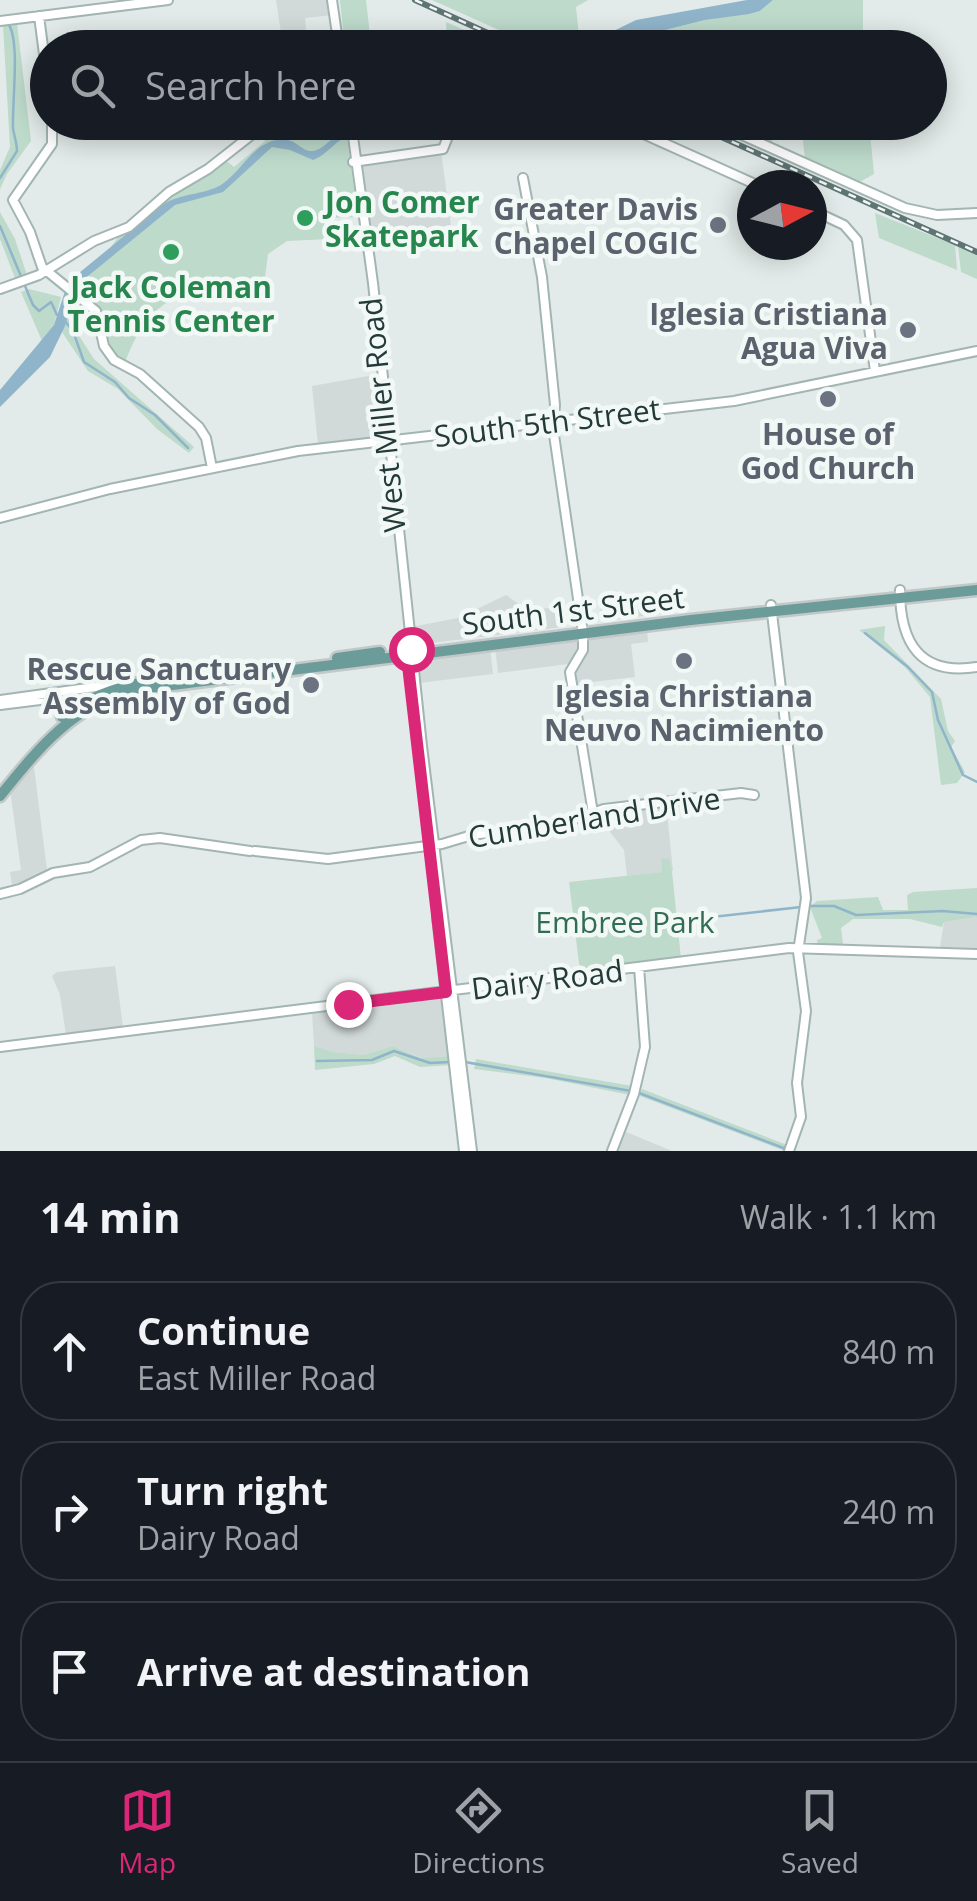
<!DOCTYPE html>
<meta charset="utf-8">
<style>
:root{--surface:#171b24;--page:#20242c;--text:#f1f3f6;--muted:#9ea1a6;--line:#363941;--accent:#db2777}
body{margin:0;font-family:"Open Sans",sans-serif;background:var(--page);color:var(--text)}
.compass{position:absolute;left:737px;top:170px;width:90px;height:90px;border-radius:50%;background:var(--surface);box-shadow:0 5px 25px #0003;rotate:83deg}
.stop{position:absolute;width:30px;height:30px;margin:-22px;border:8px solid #db2777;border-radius:50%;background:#fff}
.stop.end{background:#db2777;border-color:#fff;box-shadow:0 2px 10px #0008}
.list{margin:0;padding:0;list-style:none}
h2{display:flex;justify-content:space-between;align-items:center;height:130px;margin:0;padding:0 40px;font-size:42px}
h2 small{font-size:32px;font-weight:400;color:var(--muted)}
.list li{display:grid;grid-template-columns:65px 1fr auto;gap:30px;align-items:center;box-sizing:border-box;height:140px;margin:0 20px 20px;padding:0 20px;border:2px solid var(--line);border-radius:40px}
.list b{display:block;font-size:38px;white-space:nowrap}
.list p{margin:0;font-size:32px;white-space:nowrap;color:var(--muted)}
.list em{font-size:32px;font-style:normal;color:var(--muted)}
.icon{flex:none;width:55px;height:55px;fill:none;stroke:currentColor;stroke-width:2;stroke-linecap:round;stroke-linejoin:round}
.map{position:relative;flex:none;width:977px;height:1151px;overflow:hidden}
.search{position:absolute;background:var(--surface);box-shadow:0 5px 25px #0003;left:30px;right:30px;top:30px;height:110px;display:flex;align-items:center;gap:25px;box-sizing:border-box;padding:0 35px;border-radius:55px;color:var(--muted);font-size:38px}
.sheet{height:610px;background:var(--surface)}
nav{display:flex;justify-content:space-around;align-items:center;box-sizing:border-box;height:140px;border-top:2px solid var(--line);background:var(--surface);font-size:28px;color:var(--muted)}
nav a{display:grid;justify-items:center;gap:5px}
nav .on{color:var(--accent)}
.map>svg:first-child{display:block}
.built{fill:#d1dad8}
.green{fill:#bddacb}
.water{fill:#90b5ca}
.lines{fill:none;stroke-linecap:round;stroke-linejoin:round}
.stream{stroke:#90b5ca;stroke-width:2.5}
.secondary-casing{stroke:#a2b5b2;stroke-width:12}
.primary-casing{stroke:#c2c8c8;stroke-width:15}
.secondary{stroke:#fff;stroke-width:8}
.primary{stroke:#6b9c99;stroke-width:10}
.rail-casing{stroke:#5f7574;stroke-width:6}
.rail{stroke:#f2f8f6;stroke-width:2.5;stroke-dasharray:8;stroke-linecap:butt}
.route{stroke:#db2777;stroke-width:12}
.leisure-dot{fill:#2e9e5b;stroke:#f2f8f6;stroke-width:4}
.worship-dot{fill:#6b7280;stroke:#f2f8f6;stroke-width:4}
.labels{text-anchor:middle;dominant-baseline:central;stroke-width:9;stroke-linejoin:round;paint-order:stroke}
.leisure-label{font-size:30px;font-weight:bold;fill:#27864d;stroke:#f2f8f6;text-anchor:start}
.worship-label{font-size:30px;font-weight:bold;fill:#5b616d;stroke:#f2f8f6;text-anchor:end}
.street-label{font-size:30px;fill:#243a39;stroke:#f2f8f6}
.park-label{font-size:30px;fill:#336c55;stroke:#f2f8f6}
</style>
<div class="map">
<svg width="977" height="1151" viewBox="0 0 977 1151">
<rect width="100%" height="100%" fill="#e2ebe9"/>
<path class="built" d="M 276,0 L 330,0 L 332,15 L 305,18 L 306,30 L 281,33 Z
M 441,151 L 451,225 L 371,236 L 362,164 Z
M 374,375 L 381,438 L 318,445 L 312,386 Z
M 664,592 L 667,613 L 602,621 L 599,598 Z
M 506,595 L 523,607 L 535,610 L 560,606 L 563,627 L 415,645 L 411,627 L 458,618 Z
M 647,629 L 648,642 L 631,644 L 635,677 L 574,684 L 573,670 L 585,653 L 587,636 Z
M 581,639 L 580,652 L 568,664 L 498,673 L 495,647 Z
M 490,648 L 493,674 L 419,683 L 416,658 Z
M 33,759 L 47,870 L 25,882 L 12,885 L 10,872 L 21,870 L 10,789 Z
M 666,803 L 673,871 L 627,876 L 624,850 L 610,832 L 603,813 Z
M 977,917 L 977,948 L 940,947 L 944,922 Z
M 115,966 L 123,1027 L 66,1035 L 60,995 L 52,976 L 57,972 Z
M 444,998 L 450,1056 L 422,1058 L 393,1046 L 364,1055 L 333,1052 L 314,1046 L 312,1013 Z
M 624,1131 L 672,1151 L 616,1151 Z"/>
<path class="green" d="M 340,0 L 366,0 L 370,35 L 344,39 Z
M 432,0 L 588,0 L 576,7 L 580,46 L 554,40 L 532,45 Z
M 773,0 L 863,0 L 863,47 L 606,48 L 635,33 L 657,32 L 705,20 L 760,11 Z
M 446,22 L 504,47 L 447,47 Z
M 17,23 L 31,141 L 7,174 L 0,189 L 0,170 L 10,147 L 3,25 Z
M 273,123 L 345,123 L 358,217 L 328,218 L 329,239 L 287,241 L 268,254 L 265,277 L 262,278 C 190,293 153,286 125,363 L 109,352 L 100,315 L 68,283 L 108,251 L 119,236 L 151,208 L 224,159 L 234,167 L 265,141 L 261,129 Z
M 721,123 L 772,123 L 772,146 Z
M 801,123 L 869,123 L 874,174 L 856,184 L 805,160 Z
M 0,212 L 15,239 L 27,275 L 15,278 L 0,239 Z
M 875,213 L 955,245 L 957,270 L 879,238 Z
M 958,246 L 977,254 L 977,279 L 961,272 Z
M 29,289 L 61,297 L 54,325 L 42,341 L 21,292 Z
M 67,317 L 94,359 L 194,447 L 189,453 L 157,429 L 118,389 L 88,371 L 62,332 Z
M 885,626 L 884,640 L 941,699 L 948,731 L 955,741 L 951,747 L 965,772 L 957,783 L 941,785 L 930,697 L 905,667 L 859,630 Z
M 661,858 L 669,859 L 672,871 L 681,959 L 580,971 L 569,882 L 662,872 Z
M 977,888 L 977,917 L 944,922 L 942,927 L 910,919 L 853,919 L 841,928 L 843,945 L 817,944 L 817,940 L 822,938 L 810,907 L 817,901 L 878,897 L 883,910 L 908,910 L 907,895 L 913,892 Z
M 314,1046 L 333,1052 L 364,1055 L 393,1046 L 421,1058 L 450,1056 L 451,1065 L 420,1067 L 395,1056 L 374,1064 L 315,1070 Z
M 476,1059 L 632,1086 L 630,1095 L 546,1078 L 474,1069 Z
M 642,1089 L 787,1145 L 785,1151 L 640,1096 Z"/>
<path class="water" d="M 747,0 L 773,0 L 760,11 L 749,14 L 705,20 L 657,32 L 635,33 L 606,47 L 581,47 L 636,20 Z
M 372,122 L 436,123 C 407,131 375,124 346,137 C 334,142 327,155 313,160 L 290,150 L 272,147 L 223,192 L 175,205 L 77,285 L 65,326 L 50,357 L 0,407 L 0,390 L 54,325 L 68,282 L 162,205 C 181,193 203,195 221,185 C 240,173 252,145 276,140 C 306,133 301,176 342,128 Z"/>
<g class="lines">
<path class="stream" d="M 0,178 L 17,151 C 17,143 14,136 13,128 C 12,102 20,43 9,25
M 0,226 L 33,305 L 39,311 L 51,302 L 57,315
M 65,321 L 73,331 L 84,362 L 115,382 L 129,398 L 155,415 L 188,448
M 865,633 L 908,667 L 932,692 L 938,720 L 963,775 L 977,782
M 809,906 L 834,906 L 856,915 L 943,911 L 977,914
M 703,918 L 801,907
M 317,1061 L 372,1060 L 394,1051 L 430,1063 L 450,1062
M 465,1062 L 631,1091
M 639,1093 L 786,1149"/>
<defs>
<path id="secondary" d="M 332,0 L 339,48
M 39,16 L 48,85
M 0,21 L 168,0
M 537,48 L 568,48
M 52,122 L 52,144 L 13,200 L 30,232 L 42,267 L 96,311 L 104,346 L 114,360 L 140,374 L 199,427 L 206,438 L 212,468
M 351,122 L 373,283 L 422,746 L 472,1151
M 617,122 L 757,185
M 713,122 L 905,208 L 937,215 L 977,213
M 353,162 L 443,149 L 449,134 L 467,122
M 523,178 L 542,277 L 555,405 L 553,428 L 583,633 L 583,650 L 570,672 L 593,813
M 812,210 L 844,225 L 857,240 L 875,371
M 0,289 L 39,275 L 94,241 L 129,227 L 169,192 L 208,169 L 268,122
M 0,518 L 110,489 L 298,451 L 734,401 L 977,351
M 900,590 C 900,643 920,676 977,667
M 771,605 L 806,898 L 798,952 L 806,1011 L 797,1083 L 801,1117 L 789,1151
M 0,700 L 124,683
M 0,705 L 40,700
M 255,851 L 328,859 L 442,844 L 472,835 L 563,823 L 604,809 L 741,793 L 754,795
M 0,894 L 20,889 L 53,873 L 90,867 L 141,840 L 160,838 L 250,851
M 437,917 L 464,1151
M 0,1047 L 789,948 L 977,954
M 612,1151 L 634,1094 L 645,1047 L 639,967"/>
<path id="primary" d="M 337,658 L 380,652
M 62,717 C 110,680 169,678 226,671
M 0,796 C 38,749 72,706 133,690 L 691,620 L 977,590"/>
</defs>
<use href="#secondary" class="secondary-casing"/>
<use href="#primary" class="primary-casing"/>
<use href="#secondary" class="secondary"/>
<use href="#primary" class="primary"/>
<defs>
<path id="rail" d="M 415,0 L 521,48
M 688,122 L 977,252"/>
</defs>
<use href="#rail" class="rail-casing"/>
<use href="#rail" class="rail"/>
</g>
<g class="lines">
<path class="route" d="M 348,1004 L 446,992 L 410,683 L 407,656 L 412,655 L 411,649"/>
</g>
<g class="leisure-dot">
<circle cx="305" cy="218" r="10"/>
<circle cx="171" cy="252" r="10"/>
</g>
<g class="worship-dot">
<circle cx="718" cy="225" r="10"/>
<circle cx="908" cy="330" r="10"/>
<circle cx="828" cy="399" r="10"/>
<circle cx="684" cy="661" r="10"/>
<circle cx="311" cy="685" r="10"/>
</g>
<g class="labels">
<g class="leisure-label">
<text x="325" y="201">Jon Comer<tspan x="325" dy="34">Skatepark</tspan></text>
<text x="171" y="286" text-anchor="middle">Jack Coleman<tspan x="171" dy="34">Tennis Center</tspan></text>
</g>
<g class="worship-label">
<text x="698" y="208">Greater Davis<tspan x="698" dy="34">Chapel COGIC</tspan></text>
<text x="888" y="313">Iglesia Cristiana<tspan x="888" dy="34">Agua Viva</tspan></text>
<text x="828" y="433" text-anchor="middle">House of<tspan x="828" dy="34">God Church</tspan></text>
<text x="291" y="668">Rescue Sanctuary<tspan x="291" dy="34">Assembly of God</tspan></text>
<text x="684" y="695" text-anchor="middle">Iglesia Christiana<tspan x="684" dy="34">Neuvo Nacimiento</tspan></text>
</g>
<g class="street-label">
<text transform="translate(382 415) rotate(-96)">West Miller Road</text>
<text transform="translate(547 422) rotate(-7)">South 5th Street</text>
<text transform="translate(573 610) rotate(-7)">South 1st Street</text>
<text transform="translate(594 817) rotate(-9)">Cumberland Drive</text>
<text transform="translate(547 979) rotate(-7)">Dairy Road</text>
</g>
<g class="park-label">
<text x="625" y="921">Embree Park</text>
</g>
</g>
</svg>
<svg class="compass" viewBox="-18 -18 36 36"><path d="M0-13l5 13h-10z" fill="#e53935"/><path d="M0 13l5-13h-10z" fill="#9ea1a6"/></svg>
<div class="stop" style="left:411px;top:649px"></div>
<div class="stop end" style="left:348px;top:1004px"></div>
<div class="search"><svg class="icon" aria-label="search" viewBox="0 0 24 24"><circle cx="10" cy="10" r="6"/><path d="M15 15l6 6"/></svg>Search here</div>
</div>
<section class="sheet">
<h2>14 min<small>Walk · 1.1 km</small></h2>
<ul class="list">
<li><svg class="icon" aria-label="ahead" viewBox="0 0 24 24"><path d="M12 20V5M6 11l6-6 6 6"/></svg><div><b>Continue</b><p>East Miller Road</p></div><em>840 m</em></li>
<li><svg class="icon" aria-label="right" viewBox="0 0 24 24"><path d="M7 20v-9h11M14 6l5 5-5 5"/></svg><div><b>Turn right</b><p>Dairy Road</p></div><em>240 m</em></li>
<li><svg class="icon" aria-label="arrive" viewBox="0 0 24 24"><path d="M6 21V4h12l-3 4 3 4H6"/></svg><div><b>Arrive at destination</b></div></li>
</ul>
</section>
<nav>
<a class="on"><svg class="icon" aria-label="map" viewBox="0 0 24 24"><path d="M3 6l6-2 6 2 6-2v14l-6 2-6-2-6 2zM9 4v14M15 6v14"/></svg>Map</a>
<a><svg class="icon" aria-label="directions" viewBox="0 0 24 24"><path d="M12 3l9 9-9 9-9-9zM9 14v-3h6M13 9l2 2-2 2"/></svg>Directions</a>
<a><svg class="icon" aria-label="saved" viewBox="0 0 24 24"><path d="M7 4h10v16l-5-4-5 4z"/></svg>Saved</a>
</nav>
